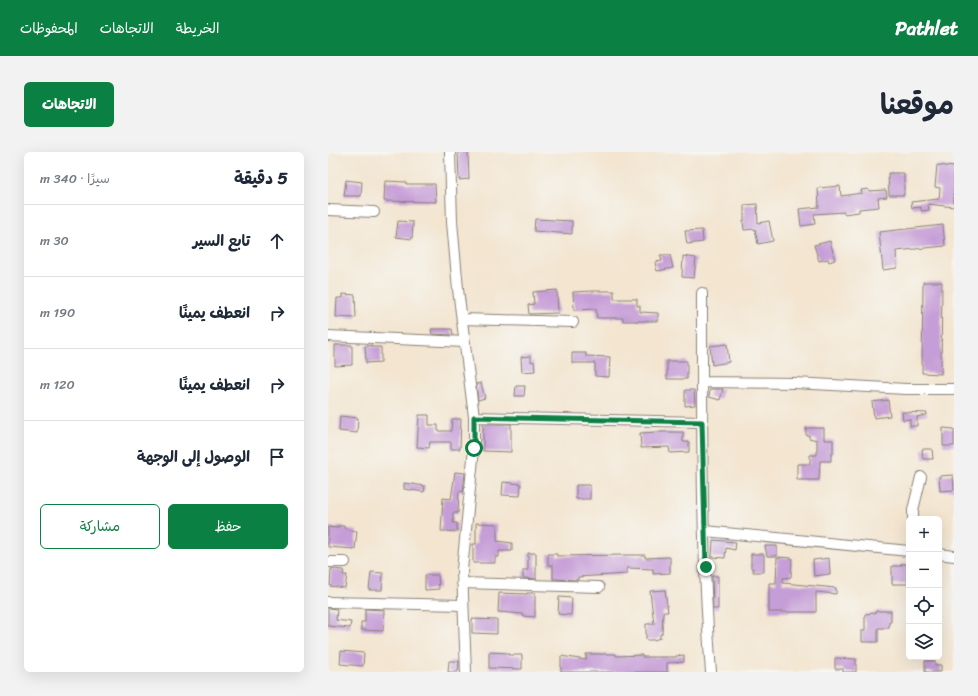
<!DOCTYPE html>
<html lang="ar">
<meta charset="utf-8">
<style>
:root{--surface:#fff;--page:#f2f2f3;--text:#1f2937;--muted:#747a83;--line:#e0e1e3;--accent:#0b8043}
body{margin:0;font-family:Sriracha,"Playpen Sans Arabic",sans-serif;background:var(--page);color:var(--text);direction:rtl}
.controls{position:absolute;right:12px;bottom:12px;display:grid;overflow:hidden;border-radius:6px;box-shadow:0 4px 16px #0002}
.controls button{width:36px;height:36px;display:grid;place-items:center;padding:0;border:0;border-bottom:1px solid var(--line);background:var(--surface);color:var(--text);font:20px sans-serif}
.stop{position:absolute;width:12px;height:12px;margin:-9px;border:3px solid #0b8043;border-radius:50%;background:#fff}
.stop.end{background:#0b8043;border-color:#fff;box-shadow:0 1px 4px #0008}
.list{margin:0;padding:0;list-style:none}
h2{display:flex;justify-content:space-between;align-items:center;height:52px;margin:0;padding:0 16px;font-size:17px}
h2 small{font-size:13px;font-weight:400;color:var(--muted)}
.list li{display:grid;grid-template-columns:26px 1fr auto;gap:12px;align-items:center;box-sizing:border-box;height:72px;padding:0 16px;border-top:1px solid var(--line)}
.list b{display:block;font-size:15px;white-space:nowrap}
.list em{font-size:13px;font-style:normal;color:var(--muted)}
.actions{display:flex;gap:8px;padding:12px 16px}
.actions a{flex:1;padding:9px 0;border:1px solid var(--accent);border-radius:6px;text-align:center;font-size:14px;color:var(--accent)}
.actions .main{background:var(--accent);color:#fff}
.icon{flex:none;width:22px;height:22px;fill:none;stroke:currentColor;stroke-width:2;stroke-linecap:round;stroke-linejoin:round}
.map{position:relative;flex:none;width:626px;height:520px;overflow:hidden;direction:ltr;border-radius:6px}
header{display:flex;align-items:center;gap:24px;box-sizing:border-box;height:56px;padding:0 20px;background:var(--accent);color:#fff}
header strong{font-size:19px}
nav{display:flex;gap:22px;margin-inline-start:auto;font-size:14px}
.intro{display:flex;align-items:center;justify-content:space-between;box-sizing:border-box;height:96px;padding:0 24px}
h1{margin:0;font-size:28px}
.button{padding:10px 18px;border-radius:6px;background:var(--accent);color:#fff;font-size:14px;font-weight:700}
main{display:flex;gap:24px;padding:0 24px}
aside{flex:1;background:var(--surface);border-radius:6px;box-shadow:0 4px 16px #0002}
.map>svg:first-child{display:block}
.building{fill:#c69ed7}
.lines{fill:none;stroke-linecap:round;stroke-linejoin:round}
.minor-casing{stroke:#888076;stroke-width:12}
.minor{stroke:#fff;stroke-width:10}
.route{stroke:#0b8043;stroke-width:5}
</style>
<header>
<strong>Pathlet</strong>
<nav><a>الخريطة</a><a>الاتجاهات</a><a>المحفوظات</a></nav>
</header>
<div class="intro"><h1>موقعنا</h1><a class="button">الاتجاهات</a></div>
<main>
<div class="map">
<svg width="626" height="520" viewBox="0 0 626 520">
<rect width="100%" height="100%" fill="#f6f6f2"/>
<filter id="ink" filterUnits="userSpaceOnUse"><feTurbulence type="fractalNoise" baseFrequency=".025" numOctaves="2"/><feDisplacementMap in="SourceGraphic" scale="8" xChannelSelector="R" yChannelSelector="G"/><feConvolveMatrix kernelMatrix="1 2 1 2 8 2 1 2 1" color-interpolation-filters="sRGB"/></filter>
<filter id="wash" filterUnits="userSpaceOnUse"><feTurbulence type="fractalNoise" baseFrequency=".012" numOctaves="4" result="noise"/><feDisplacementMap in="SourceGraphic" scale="16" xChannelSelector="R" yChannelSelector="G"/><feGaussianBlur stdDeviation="0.9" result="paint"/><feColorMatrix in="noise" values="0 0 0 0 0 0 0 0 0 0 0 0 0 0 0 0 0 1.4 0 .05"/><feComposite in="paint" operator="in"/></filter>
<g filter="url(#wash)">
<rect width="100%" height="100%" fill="#f3e5d0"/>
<g id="blocks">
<path class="building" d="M 130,0 L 140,0 L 141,27 L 131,28 Z
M 609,13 L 626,15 L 626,55 L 600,52 L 601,58 L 593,59 L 593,55 L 584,56 L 583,50 L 611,47 L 612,36 L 607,35 Z
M 560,21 L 576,21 L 576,43 L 561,43 Z
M 18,28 L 34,30 L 33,44 L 16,44 Z
M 57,29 L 78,30 L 78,32 L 107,32 L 108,50 L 56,49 Z
M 512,34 L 513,44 L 534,41 L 533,38 L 540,37 L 541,39 L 558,38 L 559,45 L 550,46 L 551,55 L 531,57 L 531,60 L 516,62 L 516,60 L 486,62 L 487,72 L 473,74 L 471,57 L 491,55 L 490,36 Z
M 429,52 L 430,71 L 441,69 L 445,89 L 430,92 L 427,77 L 416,78 L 415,69 L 416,69 L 416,53 Z
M 207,67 L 244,69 L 244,82 L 206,79 Z
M 70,69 L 85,70 L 84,87 L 68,85 Z
M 615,73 L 617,94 L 568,99 L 569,116 L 555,118 L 551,80 Z
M 374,78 L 375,90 L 359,92 L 357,79 Z
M 502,89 L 507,108 L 501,110 L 500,107 L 491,109 L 486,93 Z
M 332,103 L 342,103 L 345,116 L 329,119 L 327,110 L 334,109 Z
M 355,104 L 368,106 L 366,126 L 354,125 Z
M 595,130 L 614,130 L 613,222 L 594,221 Z
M 229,138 L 230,161 L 201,162 L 200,153 L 206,152 L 205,140 Z
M 265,139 L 286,139 L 286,147 L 309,147 L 309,154 L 312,154 L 312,160 L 330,161 L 330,169 L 295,169 L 295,166 L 269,166 L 268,157 L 246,158 L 245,140 Z
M 15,142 L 27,143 L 28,166 L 8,165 L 9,146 L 15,146 Z
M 103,177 L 124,177 L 125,183 L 104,182 Z
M 399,192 L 401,210 L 384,213 L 382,194 Z
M 7,193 L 24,193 L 24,213 L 7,214 Z
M 44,193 L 44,195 L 53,195 L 53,210 L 38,211 L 37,194 Z
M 244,201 L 258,201 L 258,204 L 282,205 L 281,225 L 267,224 L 267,211 L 244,211 Z
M 203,204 L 203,210 L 206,209 L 207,219 L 194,220 L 193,205 Z
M 339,209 L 359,209 L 359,227 L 339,227 Z
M 153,231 L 157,246 L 150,248 L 148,232 Z
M 188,234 L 197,234 L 196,244 L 187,244 Z
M 382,237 L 395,237 L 392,248 L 381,245 Z
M 357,238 L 366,238 L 367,253 L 357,254 Z
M 560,248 L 562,264 L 546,266 L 544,250 Z
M 574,260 L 599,261 L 599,263 L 589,265 L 589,274 L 582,274 L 582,267 L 575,268 Z
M 91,263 L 101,263 L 101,273 L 110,273 L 110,279 L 123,279 L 124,267 L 133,267 L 132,297 L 123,297 L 123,290 L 102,290 L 101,296 L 89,295 Z
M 12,264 L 30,266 L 29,281 L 11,279 Z
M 155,272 L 183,272 L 183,300 L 155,299 Z
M 478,276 L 496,276 L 496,288 L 505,288 L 505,302 L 503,302 L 503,309 L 492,309 L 491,328 L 469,328 L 469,312 L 482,312 L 482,303 L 489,303 L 489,288 L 481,286 L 481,283 L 478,283 Z
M 615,276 L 626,277 L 626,294 L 615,294 Z
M 330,280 L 355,280 L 355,290 L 361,290 L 361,300 L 342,301 L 341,295 L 313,296 L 312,281 Z
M 594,297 L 604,297 L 605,307 L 595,307 Z
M 127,320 L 137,321 L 135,340 L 131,339 L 130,361 L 125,361 L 125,371 L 129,371 L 129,380 L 113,379 L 115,346 L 123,347 Z
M 625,323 L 626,338 L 612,339 L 611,324 Z
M 175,330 L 193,332 L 192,344 L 174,343 Z
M 76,331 L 97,334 L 96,340 L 76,337 Z
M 248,333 L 262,333 L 262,347 L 248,347 Z
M 148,371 L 169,372 L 169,389 L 184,391 L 184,399 L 171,399 L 171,405 L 167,405 L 167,411 L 145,411 L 145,392 L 148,392 Z
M 9,374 L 16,374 L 16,376 L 20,377 L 20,378 L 29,379 L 27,397 L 0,395 L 0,375 L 9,376 Z
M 385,388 L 408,390 L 407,398 L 398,396 L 397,406 L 384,405 Z
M 437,394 L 449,394 L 449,404 L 439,404 Z
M 200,401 L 208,401 L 208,427 L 195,426 L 195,418 L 200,418 Z
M 220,402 L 229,402 L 229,404 L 297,403 L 317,403 L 317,406 L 342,405 L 342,421 L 325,422 L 325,417 L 299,416 L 299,422 L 250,425 L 250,428 L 225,427 L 225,413 L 220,413 Z
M 423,402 L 436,402 L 436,420 L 425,420 L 425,416 L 423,416 Z
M 449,405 L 464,406 L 463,425 L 455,426 L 455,431 L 508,436 L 508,442 L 488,440 L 488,460 L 441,460 L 441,431 L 448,431 Z
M 501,406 L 502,422 L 486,424 L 485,408 Z
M 573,412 L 581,412 L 580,432 L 564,432 L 564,414 L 573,414 Z
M 3,417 L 16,418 L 15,423 L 19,423 L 17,436 L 2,434 Z
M 43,420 L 55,421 L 54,438 L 41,438 Z
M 97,423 L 110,423 L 111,437 L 97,438 Z
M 384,424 L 390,424 L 390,457 L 385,457 Z
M 337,438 L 340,460 L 335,460 L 334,482 L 332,482 L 332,486 L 326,488 L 318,488 L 318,472 L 326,472 L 322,439 Z
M 171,441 L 199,442 L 199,441 L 207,441 L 207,465 L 195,464 L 195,462 L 170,460 Z
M 231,445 L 244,446 L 243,463 L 230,462 Z
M 0,456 L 9,457 L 8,468 L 23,470 L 22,476 L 0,474 Z
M 37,457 L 56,458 L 55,479 L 33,478 L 33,470 L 37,470 Z
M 548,459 L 563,459 L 563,470 L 561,470 L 561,476 L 550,476 L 550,490 L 534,490 L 534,478 L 537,478 L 537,462 L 547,461 Z
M 144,467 L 169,468 L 169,482 L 144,481 Z
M 13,499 L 36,501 L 35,514 L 12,512 Z
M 161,500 L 180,501 L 180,503 L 194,503 L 194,517 L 161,516 Z
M 258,502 L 288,502 L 288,504 L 314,503 L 314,505 L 348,505 L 348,504 L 356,503 L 356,510 L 339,511 L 339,520 L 233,520 L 233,504 L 258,508 Z
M 507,506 L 528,507 L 528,520 L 515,520 L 515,517 L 507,517 Z
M 121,509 L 131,509 L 130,520 L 120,520 Z
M 597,509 L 607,509 L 607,513 L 613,513 L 613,520 L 597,520 Z"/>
</g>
</g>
<g filter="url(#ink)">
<use href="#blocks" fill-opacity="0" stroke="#888076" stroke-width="1"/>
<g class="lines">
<defs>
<path id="minor" d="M 122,0 L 124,70 L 130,137 L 146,265 L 146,296 L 134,418 L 138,520
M 0,58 L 46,60
M 374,141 C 374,267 373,394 383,520
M 134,167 L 245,170
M 0,184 L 137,190
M 374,230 L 467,231 L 578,237 L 626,237
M 146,265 L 374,270
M 585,367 L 585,358 L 593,325
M 377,379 L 581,399
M 611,402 L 626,404
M 0,410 L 17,410
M 134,431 L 271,435
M 0,450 L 135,453"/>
</defs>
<use href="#minor" class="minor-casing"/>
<use href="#minor" class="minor"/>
</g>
</g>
<g class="lines" filter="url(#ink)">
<path class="route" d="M 146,296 L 146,265 L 374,270 L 378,415"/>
</g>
</svg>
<div class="controls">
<button>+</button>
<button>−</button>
<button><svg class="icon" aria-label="locate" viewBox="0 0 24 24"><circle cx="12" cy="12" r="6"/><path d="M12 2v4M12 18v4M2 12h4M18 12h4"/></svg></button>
<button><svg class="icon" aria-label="layers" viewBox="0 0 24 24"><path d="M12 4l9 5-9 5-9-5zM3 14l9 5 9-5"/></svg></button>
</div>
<div class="stop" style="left:146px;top:296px"></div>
<div class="stop end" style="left:378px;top:415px"></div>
</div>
<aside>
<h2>5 دقيقة<small>سيرًا · 340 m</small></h2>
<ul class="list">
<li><svg class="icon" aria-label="ahead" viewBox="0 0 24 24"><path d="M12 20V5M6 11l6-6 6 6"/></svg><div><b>تابع السير</b></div><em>30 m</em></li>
<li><svg class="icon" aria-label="right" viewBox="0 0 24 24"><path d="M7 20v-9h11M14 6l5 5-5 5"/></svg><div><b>انعطف يمينًا</b></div><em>190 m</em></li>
<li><svg class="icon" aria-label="right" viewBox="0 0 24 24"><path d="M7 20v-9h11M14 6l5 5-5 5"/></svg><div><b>انعطف يمينًا</b></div><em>120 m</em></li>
<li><svg class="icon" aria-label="arrive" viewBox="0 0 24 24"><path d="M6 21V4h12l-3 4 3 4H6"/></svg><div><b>الوصول إلى الوجهة</b></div></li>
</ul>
<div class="actions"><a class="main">حفظ</a><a>مشاركة</a></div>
</aside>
</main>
